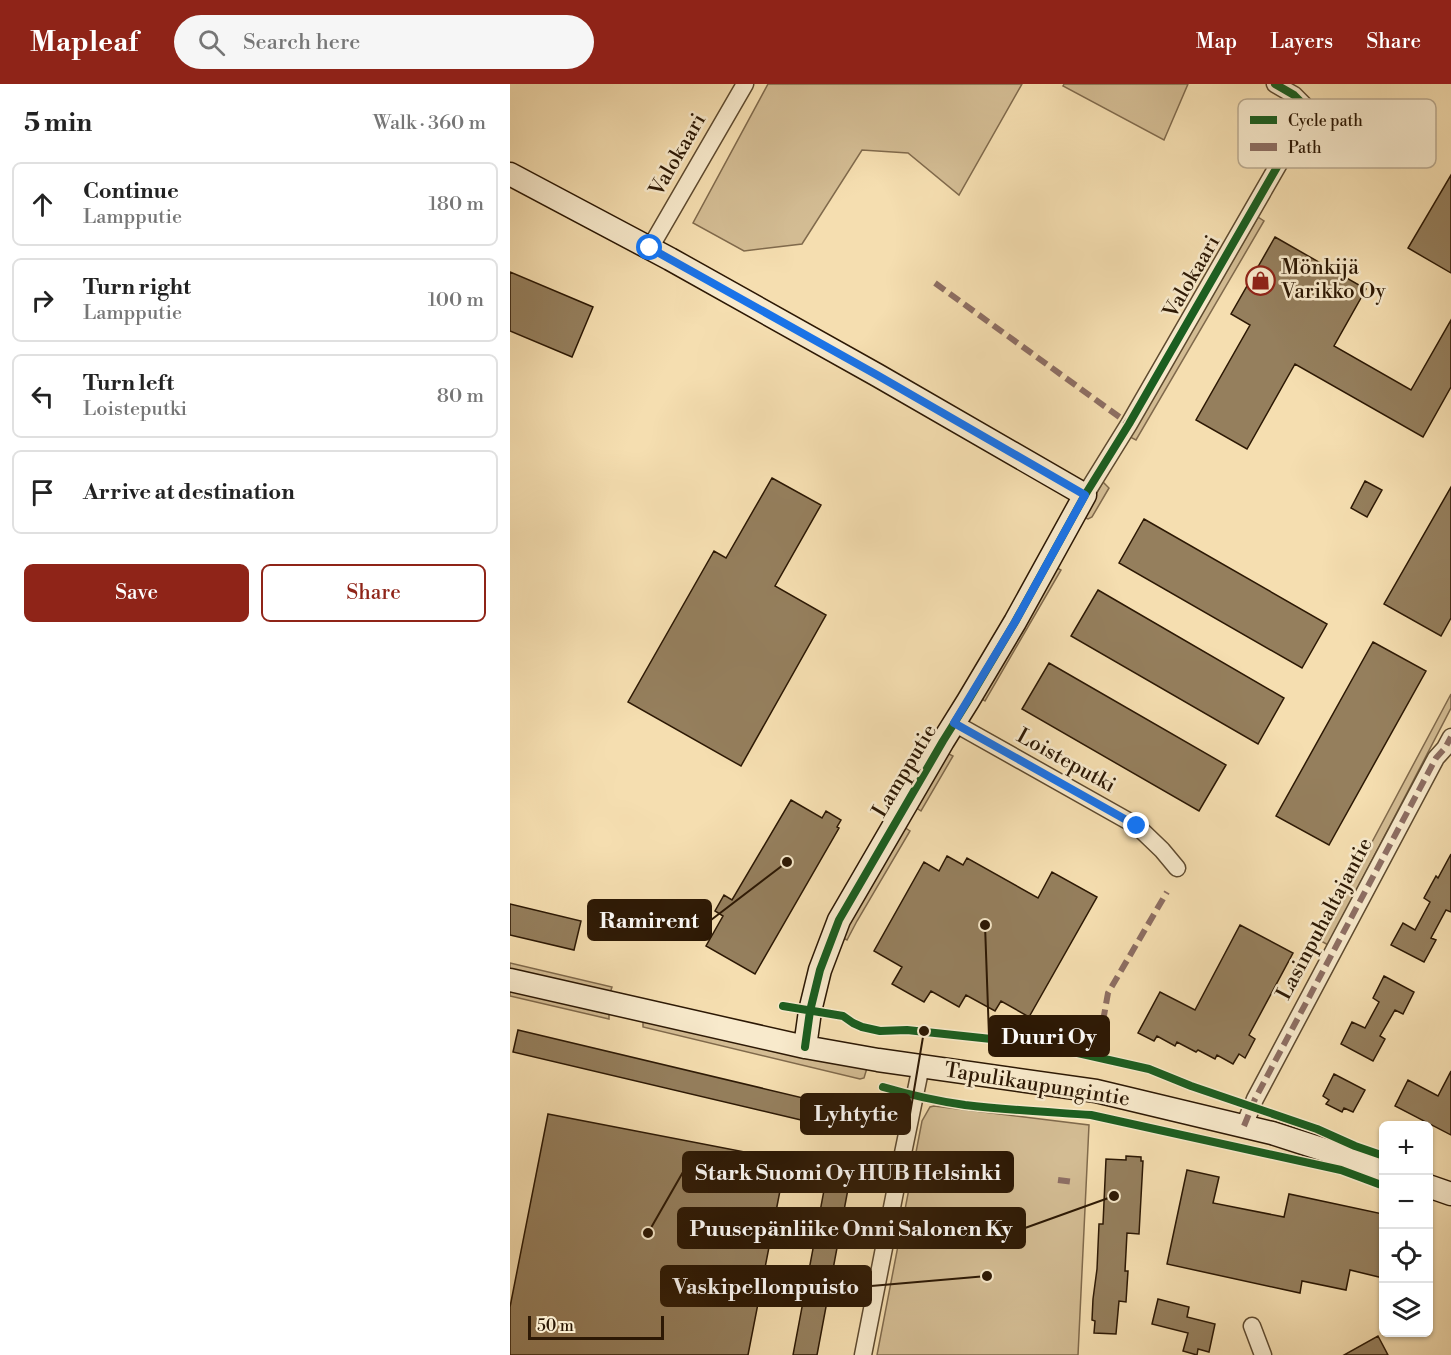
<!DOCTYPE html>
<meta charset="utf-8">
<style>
:root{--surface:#fff;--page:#f6f6f6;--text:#222;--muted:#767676;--line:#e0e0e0;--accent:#8f2418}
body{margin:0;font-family:"Libre Bodoni",serif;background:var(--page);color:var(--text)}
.controls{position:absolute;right:18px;bottom:18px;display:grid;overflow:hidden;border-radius:9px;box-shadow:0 2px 4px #0004}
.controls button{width:54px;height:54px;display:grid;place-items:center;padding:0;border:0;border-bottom:2px solid var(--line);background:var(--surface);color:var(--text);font:30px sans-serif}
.scale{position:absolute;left:18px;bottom:15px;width:136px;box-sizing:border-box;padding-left:6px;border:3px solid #2c1804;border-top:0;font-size:16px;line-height:21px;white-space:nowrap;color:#2c1804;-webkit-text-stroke:4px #f8eacc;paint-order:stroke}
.stop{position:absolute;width:18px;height:18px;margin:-14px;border:4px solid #1a73e8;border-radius:50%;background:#fff}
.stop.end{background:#1a73e8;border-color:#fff;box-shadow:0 2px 6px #0008}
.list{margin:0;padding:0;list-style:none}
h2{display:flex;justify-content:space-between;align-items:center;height:78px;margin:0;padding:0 24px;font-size:26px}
h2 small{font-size:20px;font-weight:400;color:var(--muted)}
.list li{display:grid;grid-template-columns:39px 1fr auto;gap:18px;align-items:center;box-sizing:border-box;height:84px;margin:0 12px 12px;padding:0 12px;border:2px solid var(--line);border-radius:9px}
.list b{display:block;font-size:22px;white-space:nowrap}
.list p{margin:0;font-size:20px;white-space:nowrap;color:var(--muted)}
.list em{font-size:20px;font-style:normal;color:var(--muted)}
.actions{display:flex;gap:12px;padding:18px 24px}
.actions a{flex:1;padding:14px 0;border:2px solid var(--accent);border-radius:9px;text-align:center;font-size:21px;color:var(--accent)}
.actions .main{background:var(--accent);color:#fff}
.icon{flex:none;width:33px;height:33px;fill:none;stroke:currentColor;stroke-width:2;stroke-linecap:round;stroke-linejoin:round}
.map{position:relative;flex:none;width:941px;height:1271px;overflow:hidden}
header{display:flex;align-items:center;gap:36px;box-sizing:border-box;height:84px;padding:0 30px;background:var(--accent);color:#fff}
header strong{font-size:28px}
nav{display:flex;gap:33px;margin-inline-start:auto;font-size:21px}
.search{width:420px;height:54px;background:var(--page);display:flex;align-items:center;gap:15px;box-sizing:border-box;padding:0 21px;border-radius:33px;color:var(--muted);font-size:22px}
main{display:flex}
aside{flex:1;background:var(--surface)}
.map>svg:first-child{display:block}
.green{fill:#d3bc93;stroke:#806a4c;stroke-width:1.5}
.building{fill:#957f5d;stroke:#2c1804;stroke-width:1.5}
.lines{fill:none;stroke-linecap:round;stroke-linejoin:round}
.street-casing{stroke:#5e4a2f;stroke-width:19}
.secondary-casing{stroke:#2c1804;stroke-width:25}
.street{stroke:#f8eacc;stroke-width:16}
.secondary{stroke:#f8eacc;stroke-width:22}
.quiet{stroke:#8d6e63;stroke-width:6;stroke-dasharray:12 6;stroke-linecap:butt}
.cycleway-casing{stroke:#f8eacc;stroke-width:11}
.cycleway{stroke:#1b5e20;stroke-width:8}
.route{stroke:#1a73e8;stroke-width:8}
.labels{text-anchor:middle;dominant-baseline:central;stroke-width:5;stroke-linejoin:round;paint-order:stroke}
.street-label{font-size:21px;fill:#2c1804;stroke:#f8eacc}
.poi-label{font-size:21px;fill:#2c1804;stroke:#f8eacc;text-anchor:start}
.key{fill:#f8eacc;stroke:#bbab90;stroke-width:1.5}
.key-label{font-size:16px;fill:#2c1804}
.leader{fill:none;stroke:#2c1804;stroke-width:2}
.callout-dot{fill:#2c1804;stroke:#f8eacc;stroke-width:2}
.callout{fill:#2c1804;stroke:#2c1804;stroke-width:2}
.callout-label{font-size:22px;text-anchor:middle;font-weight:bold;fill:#fff}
</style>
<header>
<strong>Mapleaf</strong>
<div class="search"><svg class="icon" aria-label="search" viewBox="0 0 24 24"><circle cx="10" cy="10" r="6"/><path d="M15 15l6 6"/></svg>Search here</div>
<nav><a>Map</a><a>Layers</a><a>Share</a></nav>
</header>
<main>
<aside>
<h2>5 min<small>Walk · 360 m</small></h2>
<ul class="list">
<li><svg class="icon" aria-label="ahead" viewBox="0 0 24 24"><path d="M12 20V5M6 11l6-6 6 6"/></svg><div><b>Continue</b><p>Lampputie</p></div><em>180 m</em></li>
<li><svg class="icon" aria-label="right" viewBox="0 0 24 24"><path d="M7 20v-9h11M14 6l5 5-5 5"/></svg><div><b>Turn right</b><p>Lampputie</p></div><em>100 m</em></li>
<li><svg class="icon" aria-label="left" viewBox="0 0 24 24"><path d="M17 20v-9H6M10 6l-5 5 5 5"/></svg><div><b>Turn left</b><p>Loisteputki</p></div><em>80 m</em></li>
<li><svg class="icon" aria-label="arrive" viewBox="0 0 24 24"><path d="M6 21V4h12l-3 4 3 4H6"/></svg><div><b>Arrive at destination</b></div></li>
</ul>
<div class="actions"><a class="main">Save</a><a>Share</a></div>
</aside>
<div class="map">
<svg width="941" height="1271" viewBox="0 0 941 1271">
<rect width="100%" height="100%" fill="#f5deb0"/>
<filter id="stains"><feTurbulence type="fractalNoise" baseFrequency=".00333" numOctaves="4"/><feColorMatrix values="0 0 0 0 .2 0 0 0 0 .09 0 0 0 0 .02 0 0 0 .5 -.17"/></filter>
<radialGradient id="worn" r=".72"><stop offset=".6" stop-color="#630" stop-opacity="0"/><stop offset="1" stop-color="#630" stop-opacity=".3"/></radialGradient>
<path class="green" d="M 258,0 L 512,0 L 449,111 L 398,69 L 352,66 L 292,160 L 234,167 L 183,139 Z
M 554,0 L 678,0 L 654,56 L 553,2 Z
M 748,133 L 754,137 L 626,356 L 620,353 Z
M 593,398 L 599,404 L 582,433 L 578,435 L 573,433 Z
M 545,483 L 551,486 L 475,617 L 469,613 Z
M 941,610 L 941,624 L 818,861 L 811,857 L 846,788 Z
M 437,669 L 443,672 L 411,727 L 405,723 Z
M 394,743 L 400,747 L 347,837 L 337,856 L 333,854 L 340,837 Z
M 0,879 L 102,903 L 100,909 L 0,885 Z
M 0,906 L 99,928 L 99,935 L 0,912 Z
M 133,936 L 357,984 L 354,994 L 350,995 L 133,943 Z
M 424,1022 L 579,1041 L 568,1271 L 367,1271 L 412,1037 L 420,1023 Z"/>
<path class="building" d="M 941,91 L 941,189 L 898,164 Z
M 765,153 L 856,205 L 824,262 L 901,306 L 941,236 L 941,303 L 913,353 L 785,280 L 737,365 L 686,336 L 740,241 L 721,230 Z
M 0,188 L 83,223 L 62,273 L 0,247 Z
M 262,394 L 311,421 L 265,502 L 316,531 L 231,682 L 118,618 L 204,467 L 216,474 Z
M 855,397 L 872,406 L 857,433 L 841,424 Z
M 941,403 L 941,534 L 931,552 L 874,520 Z
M 634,435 L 817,540 L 792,584 L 609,479 Z
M 588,506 L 774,614 L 748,660 L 561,552 Z
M 863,558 L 916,587 L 819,761 L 766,732 Z
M 539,579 L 716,681 L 689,727 L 512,625 Z
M 281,716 L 312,734 L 316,727 L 331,736 L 327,743 L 329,744 L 245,890 L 196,862 L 213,832 L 205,827 L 214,811 L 222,816 Z
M 941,770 L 941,828 L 936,826 L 921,854 L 926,856 L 914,878 L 881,861 L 893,839 L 905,846 L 920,818 L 914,814 L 926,792 L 928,794 Z
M 437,772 L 453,781 L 457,774 L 528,814 L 542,788 L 587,813 L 519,933 L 491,917 L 485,927 L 456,911 L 449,923 L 421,907 L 414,918 L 382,900 L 392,883 L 364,867 L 414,778 L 429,787 Z
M 0,820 L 71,837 L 64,866 L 0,851 Z
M 730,841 L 783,869 L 739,951 L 745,955 L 735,974 L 729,970 L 723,980 L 707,971 L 705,975 L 688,966 L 686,968 L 667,958 L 665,962 L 647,952 L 644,957 L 628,949 L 650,908 L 685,926 Z
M 874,892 L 904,908 L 893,930 L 885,926 L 870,952 L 875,955 L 863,977 L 831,960 L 842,938 L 855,944 L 869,918 L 863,914 Z
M 8,946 L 331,1023 L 325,1044 L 3,968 Z
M 941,987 L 941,1051 L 885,1022 L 898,996 L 928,1012 Z
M 824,990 L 855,1006 L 843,1028 L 834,1024 L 832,1028 L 816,1020 L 819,1016 L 813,1012 Z
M 38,1030 L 276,1076 L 238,1271 L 0,1271 L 0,1223 Z
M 616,1072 L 631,1073 L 631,1077 L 633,1077 L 629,1150 L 617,1149 L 615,1187 L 618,1187 L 616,1218 L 609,1217 L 606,1250 L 584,1249 L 585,1237 L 582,1236 L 583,1215 L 587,1185 L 589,1140 L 593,1140 L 596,1075 L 616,1076 Z
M 318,1085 L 341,1089 L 307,1271 L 283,1271 Z
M 677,1086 L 709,1093 L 703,1119 L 774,1133 L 779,1110 L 873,1130 L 873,1194 L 840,1186 L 836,1206 L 792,1197 L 790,1209 L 657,1180 Z
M 648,1215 L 679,1223 L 677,1233 L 705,1240 L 699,1268 L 688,1265 L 687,1271 L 673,1267 L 678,1249 L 642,1240 Z
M 868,1252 L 878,1271 L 834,1271 Z"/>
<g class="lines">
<defs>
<path id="street" d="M 140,164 L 235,0
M 575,411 L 619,340 L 789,45 L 795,31 L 794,21 L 784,11 L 765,0
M 444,639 L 627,742 L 652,766 L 667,784
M 734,1042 L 745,1015 L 926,674 L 935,664 L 941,653
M 742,1242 L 753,1271
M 353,1271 L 386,1103 L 411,982"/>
<path id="secondary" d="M 0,90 L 160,175 L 367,291 L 575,411 L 505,538 L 458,617 L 433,657 L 329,836 L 310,886 L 300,927 L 295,963
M 0,896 L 295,963 L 368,976 L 586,1007 L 762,1049 L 874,1085
M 918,1102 L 941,1110"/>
</defs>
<use href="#street" class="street-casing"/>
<use href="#secondary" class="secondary-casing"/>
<use href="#street" class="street"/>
<use href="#secondary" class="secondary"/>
<path class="quiet" d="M 425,199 L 619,340
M 592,973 L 590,954 L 598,909 L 657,808
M 734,1042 L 745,1015 L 926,674 L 935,664 L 941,653
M 548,1096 L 563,1098"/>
<defs>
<path id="cycleway" d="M 273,922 L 333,932 L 343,939 L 352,943 L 370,947 L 397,946 L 500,957 L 541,963 L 639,985 L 681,1002 L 807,1045 L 845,1062 L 874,1072
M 295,963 L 300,927 L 310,886 L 329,836 L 433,657 L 458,617 L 505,538 L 575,411 L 619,340 L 789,45 L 795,31 L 794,21 L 784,11 L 765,0
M 373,1003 C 400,1011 427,1017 455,1021 C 497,1026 539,1028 581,1031 L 831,1086 L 874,1102"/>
</defs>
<use href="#cycleway" class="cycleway-casing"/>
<use href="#cycleway" class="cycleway"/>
</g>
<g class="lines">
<path class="route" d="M 140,164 L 367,291 L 575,411 L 505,538 L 444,639 L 627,742"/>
</g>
<defs>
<symbol id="shop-ring" viewBox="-11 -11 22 22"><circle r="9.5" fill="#f8eacc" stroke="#8f2418" stroke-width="1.5"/><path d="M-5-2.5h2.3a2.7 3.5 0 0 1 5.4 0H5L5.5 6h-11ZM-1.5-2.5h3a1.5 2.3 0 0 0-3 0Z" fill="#8f2418"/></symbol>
</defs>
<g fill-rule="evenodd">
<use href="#shop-ring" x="734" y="180" width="33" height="33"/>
</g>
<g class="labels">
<g class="street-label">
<text transform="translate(168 71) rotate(-60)">Valokaari</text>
<text transform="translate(682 193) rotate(-60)">Valokaari</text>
<text transform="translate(556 677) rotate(29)">Loisteputki</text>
<text transform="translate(395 687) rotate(-59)">Lampputie</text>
<text transform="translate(815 835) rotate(-62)">Lasinpuhaltajantie</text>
<text transform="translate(527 1001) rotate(9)">Tapulikaupungintie</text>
</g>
<g class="poi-label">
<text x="771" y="184">Mönkijä<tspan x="771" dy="24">Varikko Oy</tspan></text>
</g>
</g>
<rect x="728" y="15" width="198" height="69" rx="9" class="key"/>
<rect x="740" y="32" width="27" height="8" fill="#1b5e20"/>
<rect x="740" y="59" width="27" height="8" fill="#8d6e63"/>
<g class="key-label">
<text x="778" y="42">Cycle path</text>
<text x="778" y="69">Path</text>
</g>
<path class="leader" d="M277 778L201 836M475 841L479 952M414 947L400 1030M138 1149L173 1088M604 1112L515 1144M477 1192L361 1202"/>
<g class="callout-dot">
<circle cx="277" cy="778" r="6"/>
<circle cx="475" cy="841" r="6"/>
<circle cx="414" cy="947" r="6"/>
<circle cx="138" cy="1149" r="6"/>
<circle cx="604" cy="1112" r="6"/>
<circle cx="477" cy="1192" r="6"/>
</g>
<g class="callout">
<rect x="78" y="816" width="123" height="40" rx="6"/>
<rect x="479" y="932" width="120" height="40" rx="6"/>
<rect x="291" y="1010" width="109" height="40" rx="6"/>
<rect x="173" y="1068" width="330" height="40" rx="6"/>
<rect x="168" y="1124" width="347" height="40" rx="6"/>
<rect x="151" y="1182" width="210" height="40" rx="6"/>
</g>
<g class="callout-label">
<text x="139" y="844">Ramirent</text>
<text x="539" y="960">Duuri Oy</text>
<text x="346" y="1037">Lyhtytie</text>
<text x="338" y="1096">Stark Suomi Oy HUB Helsinki</text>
<text x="341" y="1152">Puusepänliike Onni Salonen Ky</text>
<text x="256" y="1210">Vaskipellonpuisto</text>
</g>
<rect width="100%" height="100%" filter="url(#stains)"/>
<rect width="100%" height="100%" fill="url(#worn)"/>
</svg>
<div class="controls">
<button>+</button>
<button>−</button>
<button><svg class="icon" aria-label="locate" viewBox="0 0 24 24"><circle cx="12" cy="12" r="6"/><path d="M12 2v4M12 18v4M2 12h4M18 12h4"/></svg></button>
<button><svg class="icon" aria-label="layers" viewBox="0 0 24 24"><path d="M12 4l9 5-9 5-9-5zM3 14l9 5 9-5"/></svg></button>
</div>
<div class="scale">50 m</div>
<div class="stop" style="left:140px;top:164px"></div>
<div class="stop end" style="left:627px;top:742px"></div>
</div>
</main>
